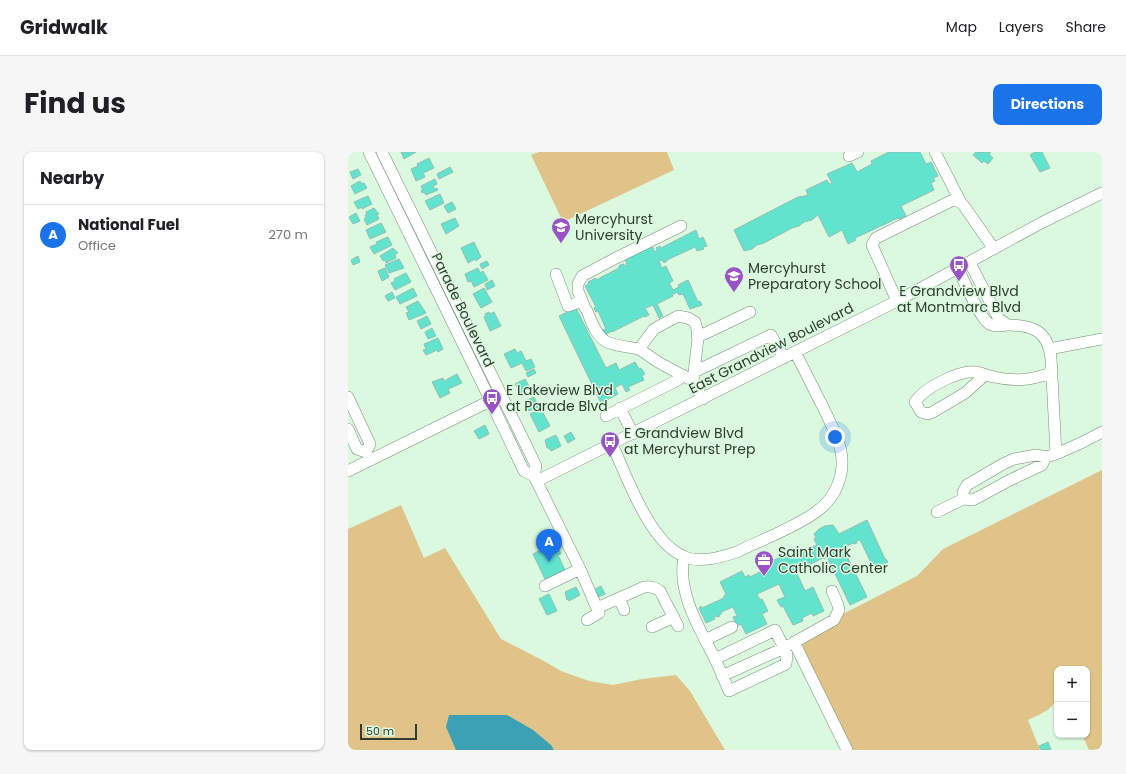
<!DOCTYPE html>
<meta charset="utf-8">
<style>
:root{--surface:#fff;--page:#f6f6f6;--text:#202124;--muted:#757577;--line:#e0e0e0;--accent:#1a73e8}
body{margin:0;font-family:Poppins,sans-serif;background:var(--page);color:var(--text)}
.controls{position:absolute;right:12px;bottom:12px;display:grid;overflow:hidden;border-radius:8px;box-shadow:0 1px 3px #0004}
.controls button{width:36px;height:36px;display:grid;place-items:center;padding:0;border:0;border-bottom:1px solid var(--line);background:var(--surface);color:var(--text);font:20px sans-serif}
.scale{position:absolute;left:12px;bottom:10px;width:57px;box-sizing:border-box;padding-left:4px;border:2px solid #313d33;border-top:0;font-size:11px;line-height:14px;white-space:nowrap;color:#313d33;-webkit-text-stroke:3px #daf9de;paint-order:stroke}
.you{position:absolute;left:487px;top:285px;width:14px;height:14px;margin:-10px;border:3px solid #fff;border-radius:50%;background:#1a73e8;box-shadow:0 0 0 6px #1a73e833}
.badge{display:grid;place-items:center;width:26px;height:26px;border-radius:50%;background:var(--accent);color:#fff;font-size:13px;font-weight:700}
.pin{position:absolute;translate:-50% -33px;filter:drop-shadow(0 1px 2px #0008)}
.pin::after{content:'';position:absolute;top:21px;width:14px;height:12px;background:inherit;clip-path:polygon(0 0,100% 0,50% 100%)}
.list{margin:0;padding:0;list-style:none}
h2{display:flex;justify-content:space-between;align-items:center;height:52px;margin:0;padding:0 16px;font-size:17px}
h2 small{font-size:13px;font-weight:400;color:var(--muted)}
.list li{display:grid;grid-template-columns:26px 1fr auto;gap:12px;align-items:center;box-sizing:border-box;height:60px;padding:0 16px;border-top:1px solid var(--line)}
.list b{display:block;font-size:15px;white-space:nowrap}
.list p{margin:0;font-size:13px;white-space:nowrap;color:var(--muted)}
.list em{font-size:13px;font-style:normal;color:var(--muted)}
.map{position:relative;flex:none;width:754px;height:598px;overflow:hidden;border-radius:8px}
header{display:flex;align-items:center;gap:24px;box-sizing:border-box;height:56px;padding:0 20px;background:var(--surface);border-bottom:1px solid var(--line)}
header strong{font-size:19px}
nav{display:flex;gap:22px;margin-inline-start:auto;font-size:14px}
.intro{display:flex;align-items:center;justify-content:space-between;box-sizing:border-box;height:96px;padding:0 24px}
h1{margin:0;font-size:28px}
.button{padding:10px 18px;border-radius:8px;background:var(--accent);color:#fff;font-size:14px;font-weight:700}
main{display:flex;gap:24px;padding:0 24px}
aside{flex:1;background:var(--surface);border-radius:8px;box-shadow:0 1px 3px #0004}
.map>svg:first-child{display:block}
.green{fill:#e0c389}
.water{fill:#3da1b5}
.building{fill:#61e3ce;stroke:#92bdb4}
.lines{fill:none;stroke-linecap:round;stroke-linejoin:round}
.minor-casing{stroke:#738e76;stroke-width:12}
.minor{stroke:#fff;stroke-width:11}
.labels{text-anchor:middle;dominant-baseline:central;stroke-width:3;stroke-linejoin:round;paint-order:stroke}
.poi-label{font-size:14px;fill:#313d33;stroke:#daf9de;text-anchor:start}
.street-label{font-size:14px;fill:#313d33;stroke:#daf9de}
</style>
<header>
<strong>Gridwalk</strong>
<nav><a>Map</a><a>Layers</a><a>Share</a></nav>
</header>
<div class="intro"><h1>Find us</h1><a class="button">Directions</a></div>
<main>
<aside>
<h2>Nearby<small></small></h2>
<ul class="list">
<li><span class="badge">A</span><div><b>National Fuel</b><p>Office</p></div><em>270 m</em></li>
</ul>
</aside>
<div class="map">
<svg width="754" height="598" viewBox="0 0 754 598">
<rect width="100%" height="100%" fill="#daf9de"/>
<path class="green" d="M 191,0 L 319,0 L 326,18 L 215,70 L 183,3 Z
M 754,318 L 754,597 L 741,598 L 734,583 L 739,583 L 739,517 L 709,517 C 709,552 713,553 680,568 L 692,598 L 503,598 L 454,498 L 456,488 L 495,462 L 569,424 L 595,397 Z
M 53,353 L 76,406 L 97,396 L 153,487 L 194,508 L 213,519 L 241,529 L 265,533 L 294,527 L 328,523 L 342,539 L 377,598 L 0,598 L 0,377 Z"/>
<path class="water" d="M 101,563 L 159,563 L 185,578 L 203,593 L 206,598 L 108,598 L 98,575 Z"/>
<path class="building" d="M 53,0 L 68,0 L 56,7 Z
M 541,0 L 572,0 L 578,12 L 583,10 L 590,24 L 585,26 L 587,29 L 583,31 L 586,38 L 553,54 L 558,64 L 551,67 L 550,66 L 507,86 L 508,88 L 500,92 L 494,78 L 481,85 L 470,63 L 464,68 L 456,70 L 451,74 L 444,76 L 416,91 L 409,93 L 404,97 L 396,99 L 386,78 L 450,45 L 457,44 L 460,43 L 458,38 L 479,28 L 481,32 L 484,31 L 479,22 L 504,11 L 509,20 L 524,12 L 523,9 Z
M 628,0 L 643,0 L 641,2 L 645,6 L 640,12 L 636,9 L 634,11 L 625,3 Z
M 687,0 L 694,0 L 702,16 L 692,20 L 682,3 Z
M 81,6 L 86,16 L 75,21 L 77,25 L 68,29 L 63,17 L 70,14 L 69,12 Z
M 102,15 L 105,20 L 91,27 L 89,22 Z
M 10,17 L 13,23 L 5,27 L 2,20 Z
M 87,27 L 89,32 L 85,34 L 86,37 L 89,36 L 90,38 L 78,43 L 76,40 L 74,41 L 73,38 L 75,38 L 73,34 Z
M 12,29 L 14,32 L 16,31 L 19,36 L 7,42 L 3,34 Z
M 92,42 L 96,51 L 82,58 L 77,49 Z
M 20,44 L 24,52 L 14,57 L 14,55 L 10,57 L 6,50 Z
M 104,50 L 108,57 L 100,61 L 96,54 Z
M 26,56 L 31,62 L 29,63 L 31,67 L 19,73 L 16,67 L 18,65 L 17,63 L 19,62 L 18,60 Z
M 8,61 L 12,69 L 5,72 L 1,65 Z
M 107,66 L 111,74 L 98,82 L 93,72 Z
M 33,71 L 38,80 L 22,87 L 18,78 Z
M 348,78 L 351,87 L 355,85 L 359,94 L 355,95 L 356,97 L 349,99 L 347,95 L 319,108 L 319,109 L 316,111 L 314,108 L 311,109 L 314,116 L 318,114 L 325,129 L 321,131 L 325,138 L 331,135 L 330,133 L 340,128 L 350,150 L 352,149 L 354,153 L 342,157 L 335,142 L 331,143 L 329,140 L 324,143 L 325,144 L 309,152 L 315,164 L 311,166 L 305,153 L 303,154 L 297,156 L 301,163 L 297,165 L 296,164 L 264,180 L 264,179 L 257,183 L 255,178 L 258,177 L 250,159 L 248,160 L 246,156 L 248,155 L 237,134 L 241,132 L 240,130 L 248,126 L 248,128 L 271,116 L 271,114 L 272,113 L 276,112 L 277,114 L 279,113 L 277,107 L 304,94 L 307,100 L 309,99 L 308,96 L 312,94 L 313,96 Z
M 40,85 L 44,93 L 26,102 L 22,95 L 29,92 L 28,90 Z
M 126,90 L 133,105 L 128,109 L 127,107 L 120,111 L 113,96 Z
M 45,96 L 50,101 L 47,102 L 48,106 L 38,111 L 37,108 L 35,109 L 32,104 Z
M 10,104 L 12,110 L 5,113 L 3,108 Z
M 51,107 L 56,116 L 41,121 L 37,113 Z
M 139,109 L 141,113 L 134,117 L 132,112 Z
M 37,116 L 41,125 L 34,129 L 30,119 Z
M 130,116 L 132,121 L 135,119 L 140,128 L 126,135 L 123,129 L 120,130 L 117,122 Z
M 58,121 L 63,130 L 47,138 L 43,131 L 47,129 L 46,127 Z
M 144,128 L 147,134 L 139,138 L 137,132 Z
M 65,136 L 69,144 L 52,152 L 48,145 Z
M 136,136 L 144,150 L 133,156 L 125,142 Z
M 44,140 L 47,146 L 40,149 L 37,144 Z
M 70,149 L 78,161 L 61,168 L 58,161 L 61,160 L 58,155 Z
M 228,156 L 258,216 L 268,211 L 271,218 L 287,210 L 291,217 L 293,216 L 297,222 L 294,224 L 296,228 L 280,235 L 282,238 L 278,240 L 274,232 L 270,234 L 267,236 L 270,242 L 253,251 L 211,164 Z
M 141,160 L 142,162 L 146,160 L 153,174 L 142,179 L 136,165 L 138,164 L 137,162 Z
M 79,164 L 83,172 L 73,177 L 69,169 Z
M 84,176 L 88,184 L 80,187 L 77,180 Z
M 90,186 L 95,197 L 90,200 L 89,198 L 78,203 L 75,198 L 78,197 L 76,192 Z
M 167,197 L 169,201 L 173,199 L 178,209 L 183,207 L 187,215 L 178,219 L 174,211 L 163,216 L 156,202 Z
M 186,217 L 188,221 L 180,225 L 178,221 Z
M 109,222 L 114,231 L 100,237 L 102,241 L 92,246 L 84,230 L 95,226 L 96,229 Z
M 177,227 L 182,236 L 173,241 L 167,232 Z
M 196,235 L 198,239 L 190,243 L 188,239 Z
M 186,245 L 191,255 L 181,259 L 176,251 L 178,251 L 177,249 Z
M 193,257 L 202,274 L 191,280 L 182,262 Z
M 137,273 L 141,282 L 131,287 L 126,279 Z
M 223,280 L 227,287 L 220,291 L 216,284 Z
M 208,283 L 213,294 L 203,299 L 201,296 L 199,296 L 197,288 Z
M 519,368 L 537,407 L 538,407 L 540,410 L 526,417 L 512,388 L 508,389 L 509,391 L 505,392 L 505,391 L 495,396 L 519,445 L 502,453 L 479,405 L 476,407 L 475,406 L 448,419 L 457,439 L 465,435 L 476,459 L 465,464 L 464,461 L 454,466 L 455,469 L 445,473 L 435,454 L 433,455 L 429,448 L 437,445 L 431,432 L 409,442 L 412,448 L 414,447 L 420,459 L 414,462 L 419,472 L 398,482 L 393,472 L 389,474 L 385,465 L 389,464 L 385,455 L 373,460 L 374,461 L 371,463 L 372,464 L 369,465 L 368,464 L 366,465 L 367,467 L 358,471 L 351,456 L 353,454 L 354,456 L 376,446 L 376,444 L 378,442 L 372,430 L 394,419 L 397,425 L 401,423 L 402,425 L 426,413 L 423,410 L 436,403 L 439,402 L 441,406 L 469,393 L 466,387 L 468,386 L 466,382 L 471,377 L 477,374 L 485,373 L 491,382 Z
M 204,392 L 208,399 L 211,398 L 213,402 L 210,403 L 217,418 L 197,427 L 185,402 Z
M 253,434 L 257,442 L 250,445 L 246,438 Z
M 228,435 L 232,443 L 221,449 L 220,447 L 219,448 L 217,440 Z
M 201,442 L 209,459 L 199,463 L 191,447 Z
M 700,590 L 703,598 L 693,598 L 691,594 Z"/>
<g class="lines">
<defs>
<path id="minor" d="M 21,0 L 135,233 L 176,319 L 186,324
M 34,0 L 179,295 L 188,314 L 186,324 L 232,417 L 197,434
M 587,0 L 612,49
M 501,4 L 510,0
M 622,111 L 651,167 L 660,173
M 610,117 C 616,129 631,164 640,171 C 646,176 654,173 660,173 C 686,173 700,180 703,206 L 708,302
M 208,122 L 220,154 L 234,149
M 549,149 L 524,93 L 528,86 L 603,49 C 609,48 612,49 616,54 L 646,97
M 237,156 L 230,139 L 230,132 L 234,124 L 268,106 L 333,74
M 239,159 C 243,169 248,183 257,189 C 265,194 282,195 291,197
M 349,184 L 356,182 L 402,160
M 701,197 L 754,187
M 346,220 L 423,183 L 436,206
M 637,223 L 617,241 L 585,260 L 580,262 L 573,260 L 567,250 C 576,236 611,218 628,220 C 634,221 640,224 646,225 C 668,230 683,228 703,221
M 345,229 L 310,210 L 291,197 L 306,177 L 330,164 L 340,166 L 347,170 L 349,177 L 350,186 L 345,229 L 355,247
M 0,245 L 22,292 L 18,300 L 9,297 L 0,277
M 272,256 L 285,282
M 258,264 L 330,228 L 335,223
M 264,292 C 279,325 301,389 335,404 C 351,412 373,405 389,400 C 415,387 444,377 468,360 C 478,353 486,343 490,332 C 501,304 488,283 476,257 C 466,238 457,219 447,200
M 698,305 L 694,313 L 662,328 L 625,348 L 615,347 L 615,340 L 619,333 L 655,312 L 666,307 L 688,303 L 698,305 L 708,302 L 735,290 L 754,280
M 0,319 L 148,246
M 189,329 L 549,149 L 695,70 L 754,41
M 589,360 L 615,347
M 336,405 C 329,439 350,474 365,503 C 371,515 376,527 381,539 L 438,512 L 439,502 L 427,478 L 367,507
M 232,417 L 251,461 L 239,468
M 271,446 L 276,458
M 249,456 L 296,435 C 303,434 307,435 312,439 L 330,474
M 304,475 L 326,465
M 357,488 L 384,475
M 446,490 L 499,598
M 374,524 L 436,496 L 486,468 L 491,458 L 490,453 L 484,439"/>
</defs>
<use href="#minor" class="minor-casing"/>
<use href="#minor" class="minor"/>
</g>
<defs>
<symbol id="university-pin" viewBox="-11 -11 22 30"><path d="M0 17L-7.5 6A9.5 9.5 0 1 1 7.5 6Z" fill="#9a53c7" stroke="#daf9de"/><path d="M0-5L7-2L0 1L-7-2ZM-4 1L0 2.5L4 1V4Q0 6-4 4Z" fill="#fff"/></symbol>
<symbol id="bus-pin" viewBox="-11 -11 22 30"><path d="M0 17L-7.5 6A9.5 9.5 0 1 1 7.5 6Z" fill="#9a53c7" stroke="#daf9de"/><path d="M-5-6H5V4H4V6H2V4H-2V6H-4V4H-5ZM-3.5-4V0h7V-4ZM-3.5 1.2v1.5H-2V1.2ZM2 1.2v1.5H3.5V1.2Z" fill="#fff"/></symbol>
<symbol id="school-pin" viewBox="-11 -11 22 30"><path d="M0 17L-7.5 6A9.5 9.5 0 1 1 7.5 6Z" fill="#9a53c7" stroke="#daf9de"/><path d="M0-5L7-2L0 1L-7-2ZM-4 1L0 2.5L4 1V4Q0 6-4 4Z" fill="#fff"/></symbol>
<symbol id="office-pin" viewBox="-11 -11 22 30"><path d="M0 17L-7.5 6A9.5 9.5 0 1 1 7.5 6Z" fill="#9a53c7" stroke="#daf9de"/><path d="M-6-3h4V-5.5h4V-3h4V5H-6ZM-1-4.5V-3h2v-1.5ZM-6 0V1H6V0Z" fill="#fff"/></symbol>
</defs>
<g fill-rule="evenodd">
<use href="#university-pin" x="202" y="64" width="22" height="30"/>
<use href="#bus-pin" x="600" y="102" width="22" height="30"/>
<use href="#school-pin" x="375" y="113" width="22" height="30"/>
<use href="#bus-pin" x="133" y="235" width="22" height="30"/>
<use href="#bus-pin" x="251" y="278" width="22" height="30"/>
<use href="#office-pin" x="405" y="397" width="22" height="30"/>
</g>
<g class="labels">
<g class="poi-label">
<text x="227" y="67">Mercyhurst<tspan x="227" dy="16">University</tspan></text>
<text x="400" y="116">Mercyhurst<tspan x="400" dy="16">Preparatory School</tspan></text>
<text x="611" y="139" text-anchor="middle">E Grandview Blvd<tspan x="611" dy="16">at Montmarc Blvd</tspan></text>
<text x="158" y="238">E Lakeview Blvd<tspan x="158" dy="16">at Parade Blvd</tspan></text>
<text x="276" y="281">E Grandview Blvd<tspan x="276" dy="16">at Mercyhurst Prep</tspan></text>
<text x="430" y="400">Saint Mark<tspan x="430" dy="16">Catholic Center</tspan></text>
</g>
<g class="street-label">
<text transform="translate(115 158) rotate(64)">Parade Boulevard</text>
<text transform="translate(423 196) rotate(-27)">East Grandview Boulevard</text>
</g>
</g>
</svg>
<div class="controls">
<button>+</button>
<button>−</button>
</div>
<div class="scale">50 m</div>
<div class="you"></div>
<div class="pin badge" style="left:201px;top:410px">A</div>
</div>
</main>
